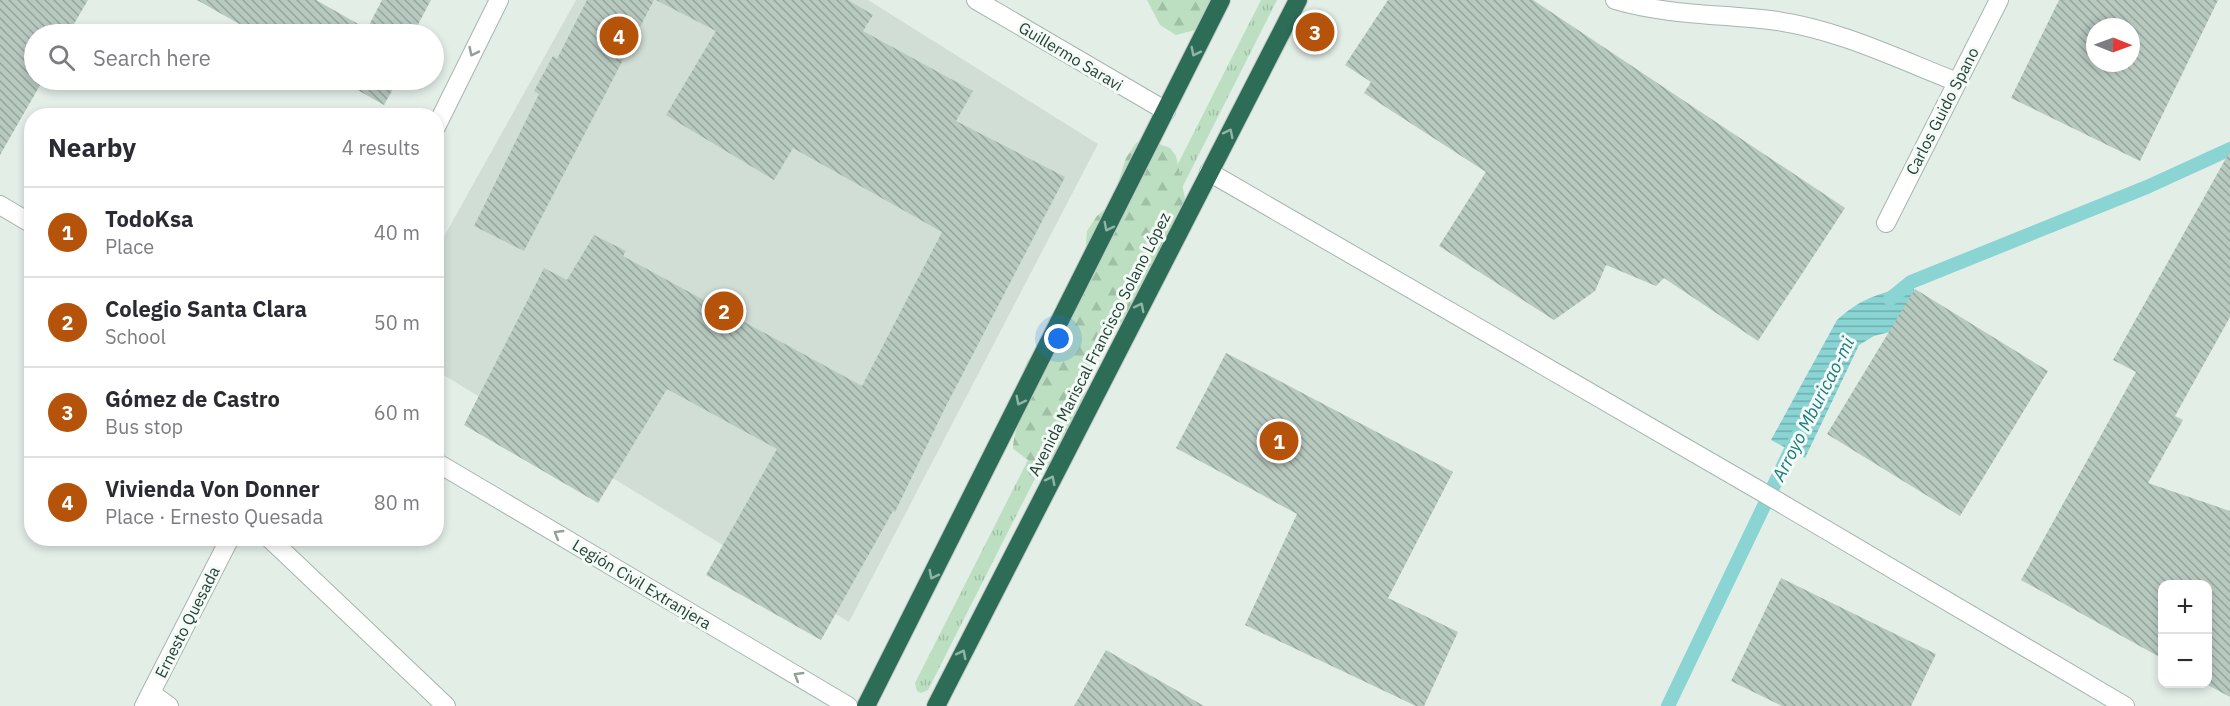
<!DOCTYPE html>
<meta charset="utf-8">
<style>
:root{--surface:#fff;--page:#f2f2f3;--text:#2b2b33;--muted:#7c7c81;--line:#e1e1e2;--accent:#b45309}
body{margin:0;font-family:"IBM Plex Sans",sans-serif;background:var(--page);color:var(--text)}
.controls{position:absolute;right:18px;bottom:18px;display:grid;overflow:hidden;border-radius:12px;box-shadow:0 3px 9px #0003}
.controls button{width:54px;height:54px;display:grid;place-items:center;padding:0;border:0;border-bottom:2px solid var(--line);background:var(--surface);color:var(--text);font:30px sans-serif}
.compass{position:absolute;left:2086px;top:18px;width:54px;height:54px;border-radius:50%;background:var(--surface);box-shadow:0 3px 9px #0003;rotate:91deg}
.you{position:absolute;left:1059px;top:339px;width:21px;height:21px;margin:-15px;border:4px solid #fff;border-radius:50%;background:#1a73e8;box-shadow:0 0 0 9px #1a73e833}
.badge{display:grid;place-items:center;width:39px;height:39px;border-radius:50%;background:var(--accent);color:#fff;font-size:20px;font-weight:700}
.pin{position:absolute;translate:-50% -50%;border:3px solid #fff;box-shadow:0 2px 6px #0006}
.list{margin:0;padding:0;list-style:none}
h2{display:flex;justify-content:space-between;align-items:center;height:78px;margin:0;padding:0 24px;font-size:26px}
h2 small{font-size:20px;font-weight:400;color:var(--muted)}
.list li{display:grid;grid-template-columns:39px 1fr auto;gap:18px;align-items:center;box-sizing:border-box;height:90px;padding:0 24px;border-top:2px solid var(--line)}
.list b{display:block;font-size:22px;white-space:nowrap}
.list p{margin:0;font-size:20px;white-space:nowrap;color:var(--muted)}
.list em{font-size:20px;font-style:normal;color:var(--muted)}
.icon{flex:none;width:33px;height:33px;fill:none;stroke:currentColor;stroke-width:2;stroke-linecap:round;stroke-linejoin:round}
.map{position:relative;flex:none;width:2230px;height:706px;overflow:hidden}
.search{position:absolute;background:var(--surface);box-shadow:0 3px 9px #0003;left:24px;top:24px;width:420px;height:66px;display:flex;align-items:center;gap:15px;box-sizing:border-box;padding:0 21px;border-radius:33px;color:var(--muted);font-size:22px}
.panel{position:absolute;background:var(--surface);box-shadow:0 3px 9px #0003;left:24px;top:108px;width:420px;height:438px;border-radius:24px}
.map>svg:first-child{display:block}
.built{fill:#d1ded6}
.grass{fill:url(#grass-tufts)}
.forest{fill:url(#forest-firs)}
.water{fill:url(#water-rules)}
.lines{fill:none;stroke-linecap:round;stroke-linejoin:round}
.stream{stroke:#8ad4d4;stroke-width:14}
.building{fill:url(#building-back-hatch);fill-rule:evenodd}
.minor-casing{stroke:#a5b6ad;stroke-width:20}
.highway-casing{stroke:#c1cac6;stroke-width:20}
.minor{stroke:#fff;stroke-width:18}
.highway{stroke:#2d6d57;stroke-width:18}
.oneway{stroke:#90a099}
.oneway2{stroke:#90b4a6}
.labels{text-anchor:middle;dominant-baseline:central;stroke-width:6;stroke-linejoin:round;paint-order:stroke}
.street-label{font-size:16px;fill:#224033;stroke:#f4faf6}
.water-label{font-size:18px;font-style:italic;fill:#197c7f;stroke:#f4faf6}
</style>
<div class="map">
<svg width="2230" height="706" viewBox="0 0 2230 706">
<defs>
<pattern id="grass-tufts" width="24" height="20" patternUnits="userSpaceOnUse" patternTransform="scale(1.5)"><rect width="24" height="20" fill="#bbdfc0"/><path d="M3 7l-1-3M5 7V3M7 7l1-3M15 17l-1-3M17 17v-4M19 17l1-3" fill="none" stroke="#a0c0a5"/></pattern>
<pattern id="forest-firs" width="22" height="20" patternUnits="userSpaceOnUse" patternTransform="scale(1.5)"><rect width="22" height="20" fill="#bbdfc0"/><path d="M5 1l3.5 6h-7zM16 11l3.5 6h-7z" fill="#a0c0a5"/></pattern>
<pattern id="water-rules" width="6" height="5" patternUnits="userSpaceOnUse" patternTransform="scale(1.5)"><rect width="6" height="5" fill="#8ad4d4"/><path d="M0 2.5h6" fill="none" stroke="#70adad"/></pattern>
<pattern id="building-back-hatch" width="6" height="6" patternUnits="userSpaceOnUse" patternTransform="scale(1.5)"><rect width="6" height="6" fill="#b8c9c0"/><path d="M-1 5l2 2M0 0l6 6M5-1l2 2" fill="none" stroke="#95a59d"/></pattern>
</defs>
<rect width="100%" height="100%" fill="#e3eee7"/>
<path class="built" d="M 576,0 L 868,0 L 1098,144 L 849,622 L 437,371 L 436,251 Z"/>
<path class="grass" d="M 1261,0 L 1277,0 L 928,690 L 921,693 L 917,691 L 915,683 Z"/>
<path class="forest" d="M 1147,0 L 1211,0 L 1206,14 L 1195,30 L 1176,35 L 1160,25 Z
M 1145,139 L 1170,148 L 1176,156 L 1186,203 L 1131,312 L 1104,341 L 1083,375 C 1088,404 1093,448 1063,464 C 1056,467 1052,469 1045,468 C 1033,466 1023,455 1013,449 C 1013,438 1017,430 1018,420 C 1021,396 1017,370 1035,351 L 1085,258 L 1087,231 L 1097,216 L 1111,204 L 1126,158 L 1136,143 Z"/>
<path class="water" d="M 1901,288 L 1914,289 L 1914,297 L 1901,329 L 1874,336 L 1859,345 L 1805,458 L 1771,440 L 1837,320 C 1858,301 1874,295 1901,288 Z"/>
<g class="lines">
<path class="stream" d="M 1890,299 L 1911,282 L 2147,187 L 2230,149
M 1668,706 L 1798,435"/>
</g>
<path class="building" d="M 0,0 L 88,0 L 68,34 L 34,34 L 34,80 L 43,80 L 0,155 Z
M 197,0 L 316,0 L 367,29 L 382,0 L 431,0 L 413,34 L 257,34 Z
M 587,0 L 654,0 L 524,251 L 474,226 L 539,94 L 534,91 L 553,56 L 557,59 Z
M 656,0 L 848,0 L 873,15 L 863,31 L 973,91 L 956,121 L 1065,177 L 944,410 L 895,512 L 893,511 L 821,640 L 706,575 L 777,449 L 667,389 L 598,503 L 464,425 L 544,268 L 567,280 L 594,235 L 626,251 L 623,256 L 862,386 L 942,232 L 793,148 L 774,180 L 666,115 L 716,31 Z
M 1388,0 L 1533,0 L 1845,208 L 1758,341 L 1664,278 L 1656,286 L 1606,265 L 1595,291 L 1554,320 L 1439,246 L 1486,172 L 1364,93 L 1371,82 L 1345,65 Z
M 2059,0 L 2218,0 L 2140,161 L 2011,98 ZM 2095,27 L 2131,27 L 2131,63 L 2095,63 Z
M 340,80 L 398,80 L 384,105 Z
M 2230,151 L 2230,317 L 2175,416 L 2183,420 L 2148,483 L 2230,511 L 2230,697 L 2206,684 L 2208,684 L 2208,585 L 2163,585 L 2163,659 L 2021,580 L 2136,372 L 2113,360 Z
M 1915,289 L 2048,371 L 1960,516 L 1827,434 Z
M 1226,353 L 1453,472 L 1388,598 L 1458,632 L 1424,706 L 1416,706 L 1245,625 L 1297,514 L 1176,448 Z
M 1781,578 L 1936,654 L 1911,706 L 1782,706 L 1731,681 Z
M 1106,650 L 1204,706 L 1074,706 Z"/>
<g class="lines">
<defs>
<path id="minor" d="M 976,0 L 1166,111
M 1615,0 C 1665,15 1718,14 1770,20 C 1835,28 1896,58 1957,82
M 436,127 L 499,0
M 1209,172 L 1762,492 L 2125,706
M 0,205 L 32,224
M 1886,223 L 1999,0
M 436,462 L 848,706
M 269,538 L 446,706
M 151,693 L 169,706
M 144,706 L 230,538"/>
<path id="highway" d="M 866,706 L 1221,0
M 936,706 L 1298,0"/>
</defs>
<use href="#minor" class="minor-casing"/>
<use href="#highway" class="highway-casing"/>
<use href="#minor" class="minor"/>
<use href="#highway" class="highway"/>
</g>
<defs><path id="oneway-chevron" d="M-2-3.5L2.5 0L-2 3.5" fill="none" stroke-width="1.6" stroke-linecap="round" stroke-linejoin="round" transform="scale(1.5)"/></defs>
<g class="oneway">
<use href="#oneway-chevron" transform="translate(473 52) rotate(116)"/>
<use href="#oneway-chevron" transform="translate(558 534) rotate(-149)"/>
<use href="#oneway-chevron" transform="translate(798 676) rotate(-149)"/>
</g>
<g class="oneway2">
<use href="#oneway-chevron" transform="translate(1195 52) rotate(117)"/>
<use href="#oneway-chevron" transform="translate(1229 133) rotate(-63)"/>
<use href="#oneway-chevron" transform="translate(1108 227) rotate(117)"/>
<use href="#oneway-chevron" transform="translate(1140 307) rotate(-63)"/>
<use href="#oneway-chevron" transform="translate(1020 401) rotate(117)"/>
<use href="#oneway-chevron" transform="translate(1051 480) rotate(-63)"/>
<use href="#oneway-chevron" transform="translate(933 575) rotate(117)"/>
<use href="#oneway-chevron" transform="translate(962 654) rotate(-63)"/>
</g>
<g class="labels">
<g class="street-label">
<text transform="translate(1071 56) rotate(31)">Guillermo Saravi</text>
<text transform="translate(1942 111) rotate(-63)">Carlos Guido Spano</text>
<text transform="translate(1099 344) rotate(-63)">Avenida Mariscal Francisco Solano López</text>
<text transform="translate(642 584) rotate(31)">Legión Civil Extranjera</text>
<text transform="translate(187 622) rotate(-63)">Ernesto Quesada</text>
</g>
<g class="water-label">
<text transform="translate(1813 409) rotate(-63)">Arroyo Mburicao-mi</text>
</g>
</g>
</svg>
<div class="controls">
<button>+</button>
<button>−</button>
</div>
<svg class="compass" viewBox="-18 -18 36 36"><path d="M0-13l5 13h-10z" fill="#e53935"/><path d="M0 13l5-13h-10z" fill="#7c7c81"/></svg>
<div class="you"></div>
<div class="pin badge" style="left:1279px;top:441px">1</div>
<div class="pin badge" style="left:724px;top:311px">2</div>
<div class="pin badge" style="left:1315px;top:32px">3</div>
<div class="pin badge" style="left:619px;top:36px">4</div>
<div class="search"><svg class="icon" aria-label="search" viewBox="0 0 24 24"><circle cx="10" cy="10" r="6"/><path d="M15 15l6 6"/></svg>Search here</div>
<section class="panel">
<h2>Nearby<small>4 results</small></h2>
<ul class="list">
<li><span class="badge">1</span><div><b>TodoKsa</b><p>Place</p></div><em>40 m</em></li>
<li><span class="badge">2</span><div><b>Colegio Santa Clara</b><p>School</p></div><em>50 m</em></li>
<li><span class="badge">3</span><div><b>Gómez de Castro</b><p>Bus stop</p></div><em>60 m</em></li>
<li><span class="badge">4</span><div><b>Vivienda Von Donner</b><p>Place · Ernesto Quesada</p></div><em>80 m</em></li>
</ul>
</section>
</div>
